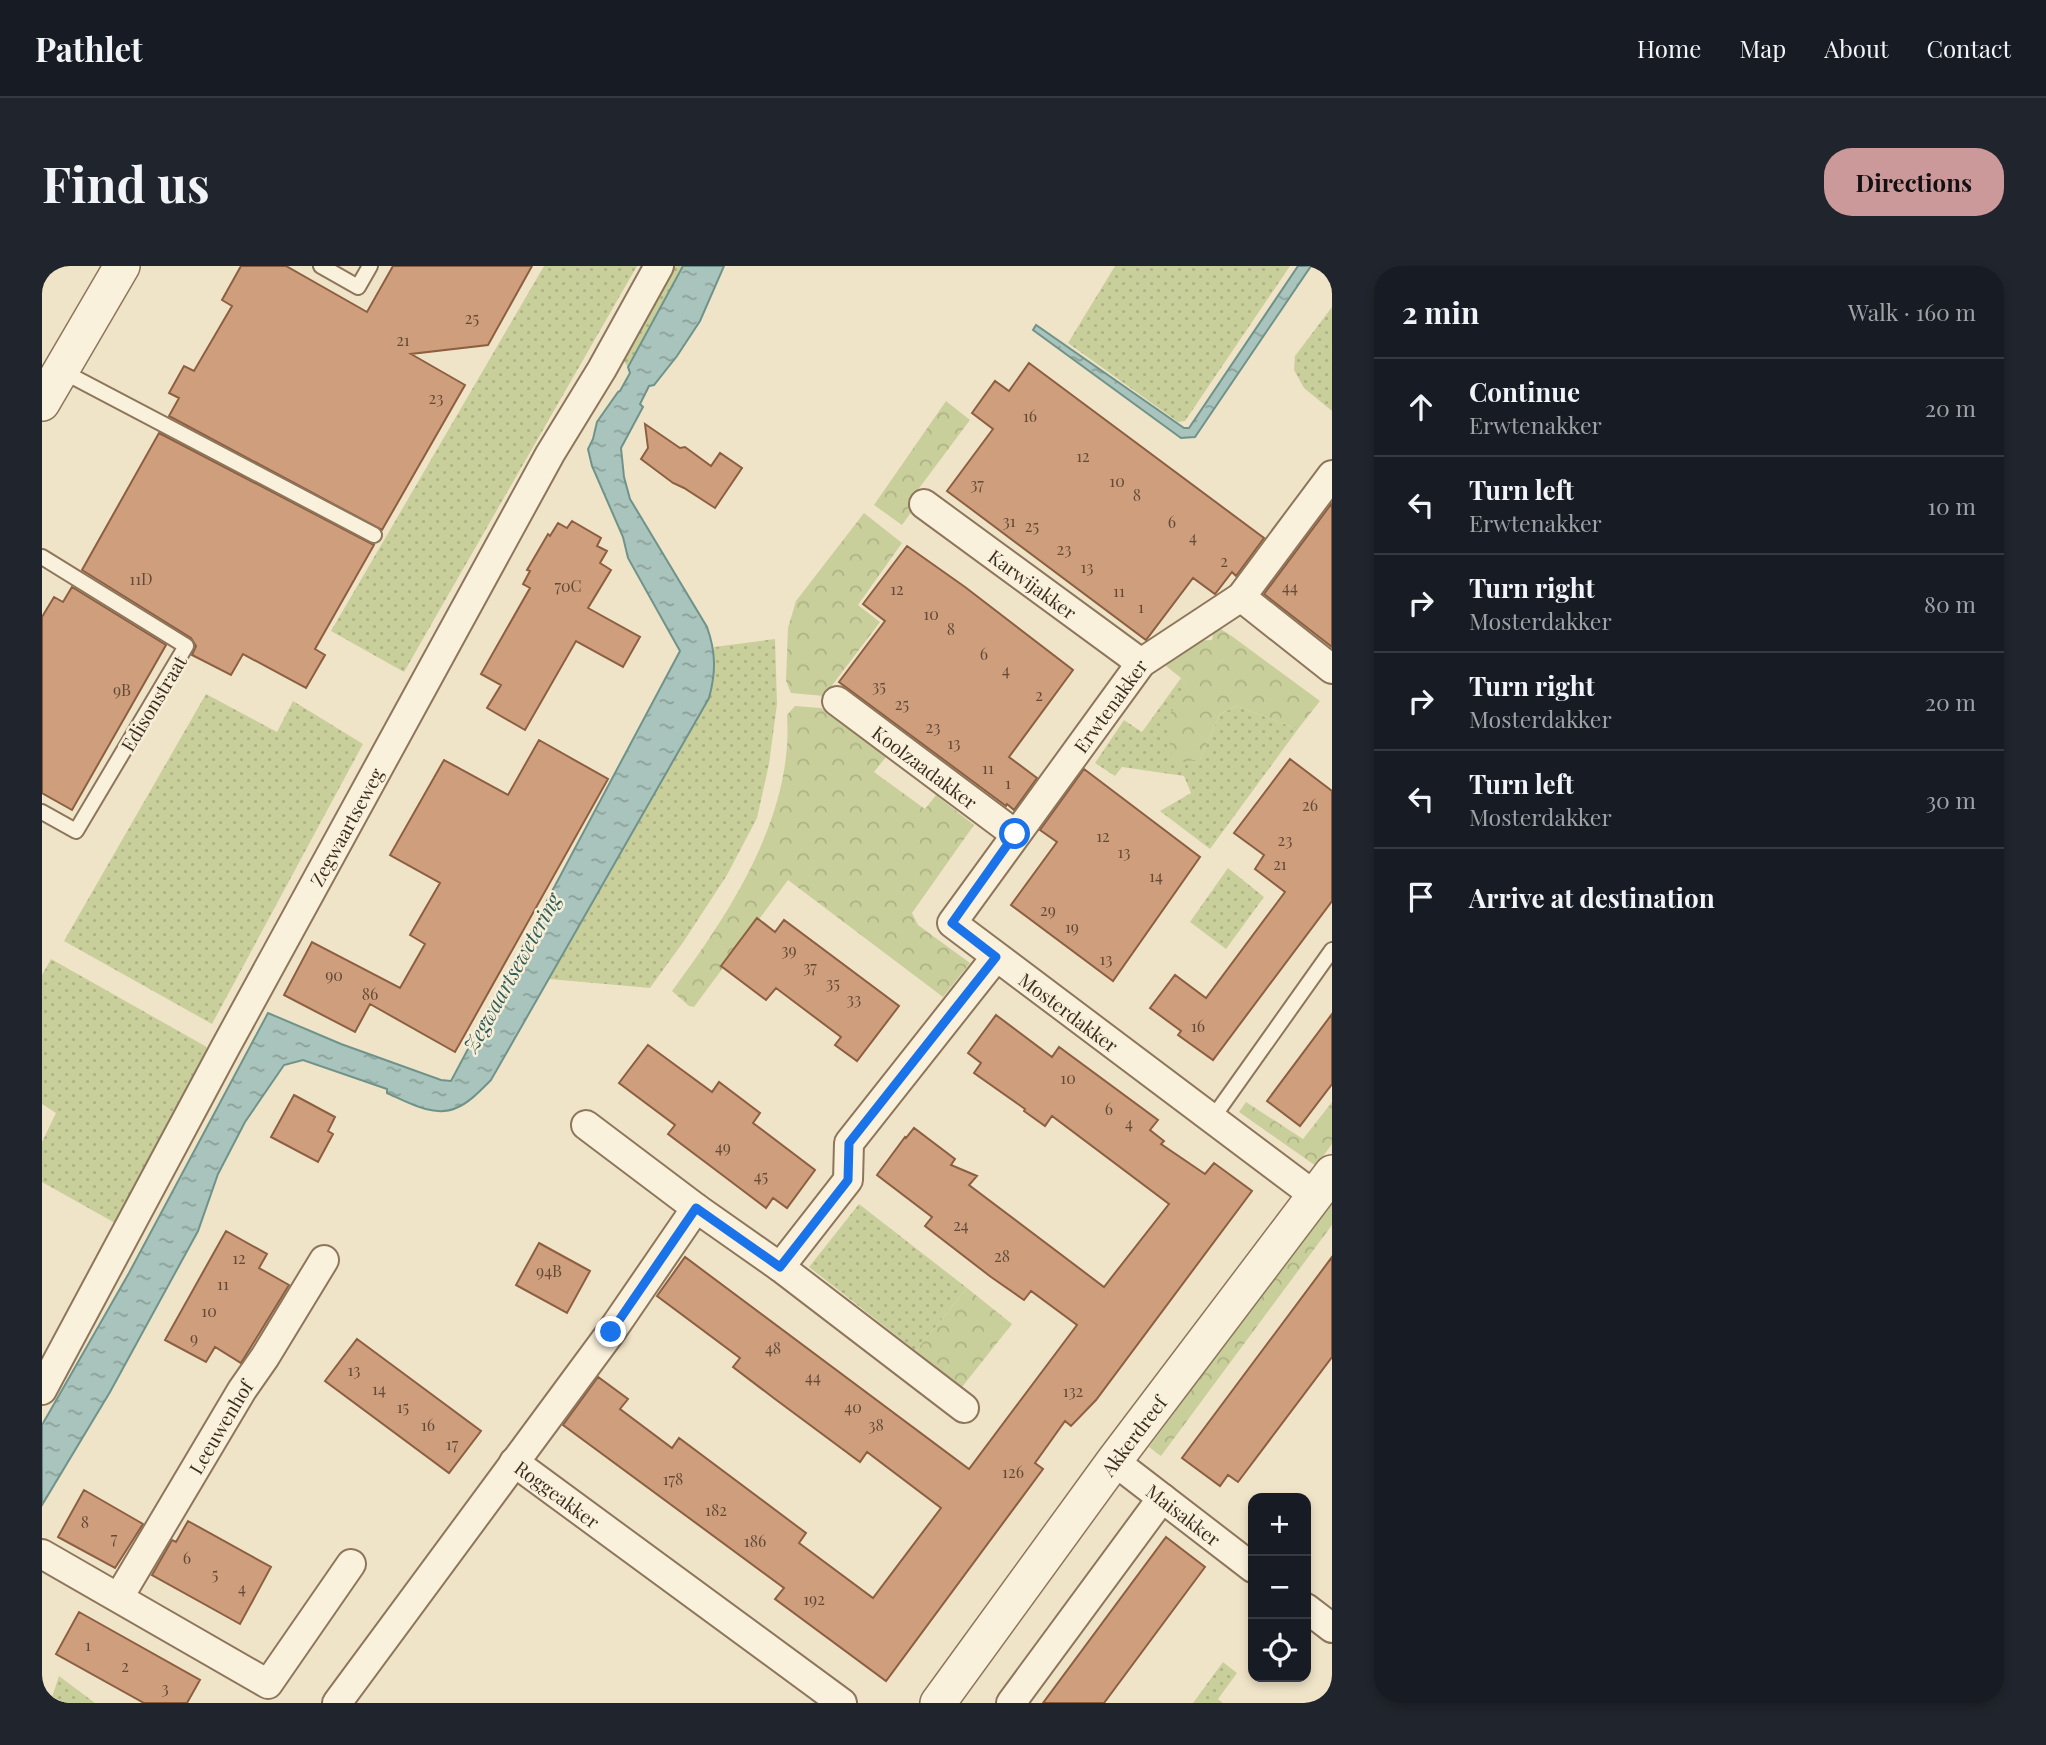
<!DOCTYPE html>
<meta charset="utf-8">
<style>
:root{--surface:#171b24;--page:#20242c;--text:#f1f3f6;--muted:#9ea1a6;--line:#363941;--accent:#cc999b}
body{margin:0;font-family:"Playfair Display",serif;background:var(--page);color:var(--text)}
.controls{position:absolute;right:21px;bottom:21px;display:grid;overflow:hidden;border-radius:14px;box-shadow:0 4px 10px #0003}
.controls button{width:63px;height:63px;display:grid;place-items:center;padding:0;border:0;border-bottom:2px solid var(--line);background:var(--surface);color:var(--text);font:35px sans-serif}
.stop{position:absolute;width:21px;height:21px;margin:-16px;border:5px solid #1a73e8;border-radius:50%;background:#fff}
.stop.end{background:#1a73e8;border-color:#fff;box-shadow:0 2px 7px #0008}
.list{margin:0;padding:0;list-style:none}
h2{display:flex;justify-content:space-between;align-items:center;height:91px;margin:0;padding:0 28px;font-size:30px}
h2 small{font-size:23px;font-weight:400;color:var(--muted)}
.list li{display:grid;grid-template-columns:46px 1fr auto;gap:21px;align-items:center;box-sizing:border-box;height:98px;padding:0 28px;border-top:2px solid var(--line)}
.list b{display:block;font-size:26px;white-space:nowrap}
.list p{margin:0;font-size:23px;white-space:nowrap;color:var(--muted)}
.list em{font-size:23px;font-style:normal;color:var(--muted)}
.icon{flex:none;width:38px;height:38px;fill:none;stroke:currentColor;stroke-width:2;stroke-linecap:round;stroke-linejoin:round}
.map{position:relative;flex:none;width:1290px;height:1437px;overflow:hidden;border-radius:28px}
header{display:flex;align-items:center;gap:42px;box-sizing:border-box;height:98px;padding:0 35px;background:var(--surface);border-bottom:2px solid var(--line)}
header strong{font-size:33px}
nav{display:flex;gap:38px;margin-inline-start:auto;font-size:24px}
.intro{display:flex;align-items:center;justify-content:space-between;box-sizing:border-box;height:168px;padding:0 42px}
h1{margin:0;font-size:49px}
.button{padding:18px 32px;border-radius:28px;background:var(--accent);color:#111;font-size:24px;font-weight:700}
main{display:flex;gap:42px;padding:0 42px}
aside{flex:1;background:var(--surface);border-radius:28px;box-shadow:0 4px 10px #0003}
.map>svg:first-child{display:block}
.grass{fill:url(#grass-dots)}
.forest{fill:url(#forest-crowns)}
.water{fill:url(#water-ripples);stroke:#6f938a;stroke-width:2}
.building{fill:#cf9f7d;stroke:#8d5f41;stroke-width:2}
.lines{fill:none;stroke-linecap:round;stroke-linejoin:round}
.service-casing{stroke:#8d765c;stroke-width:18}
.minor-casing{stroke:#8d765c;stroke-width:32}
.tertiary-casing{stroke:#8d765c;stroke-width:38}
.service{stroke:#faf1dc;stroke-width:14}
.minor{stroke:#faf1dc;stroke-width:28}
.tertiary{stroke:#faf1dc;stroke-width:35}
.route{stroke:#1a73e8;stroke-width:9}
.labels{text-anchor:middle;dominant-baseline:central;stroke-width:5;stroke-linejoin:round;paint-order:stroke}
.number-label{font-size:16px;fill:#624a37}
.street-label{font-size:19px;fill:#3d2e20;stroke:#f7eed8}
.water-label{font-size:21px;font-style:italic;fill:#2f5d5a;stroke:#f7eed8}
</style>
<header>
<strong>Pathlet</strong>
<nav><a>Home</a><a>Map</a><a>About</a><a>Contact</a></nav>
</header>
<div class="intro"><h1>Find us</h1><a class="button">Directions</a></div>
<main>
<div class="map">
<svg width="1290" height="1437" viewBox="0 0 1290 1437">
<defs>
<pattern id="grass-dots" width="8" height="8" patternUnits="userSpaceOnUse" patternTransform="scale(1.75)"><rect width="8" height="8" fill="#c9cf9b"/><path d="M2 2h.1M6 6h.1" fill="none" stroke="#aeb285" stroke-width="1.8" stroke-linecap="round"/></pattern>
<pattern id="forest-crowns" width="20" height="18" patternUnits="userSpaceOnUse" patternTransform="scale(1.75)"><rect width="20" height="18" fill="#c9cf9b"/><path d="M2 6a3 3 0 1 1 6 0M12 15a3 3 0 1 1 6 0" fill="none" stroke="#aeb285"/></pattern>
<pattern id="water-ripples" width="26" height="14" patternUnits="userSpaceOnUse" patternTransform="scale(1.75)"><rect width="26" height="14" fill="#a9c4bc"/><path d="M2 4q2-2 4 0t4 0M15 11q2-2 4 0t4 0" fill="none" stroke="#8ba098"/></pattern>
</defs>
<rect width="100%" height="100%" fill="#f0e4c8"/>
<path class="grass" d="M 502,0 L 595,0 L 362,406 L 289,365 Z
M 632,0 L 641,0 L 586,101 L 580,93 Z
M 1073,0 L 1248,0 L 1143,155 L 1136,156 L 1026,77 Z
M 1290,41 L 1290,145 L 1262,122 L 1252,104 L 1253,90 Z
M 733,373 L 735,438 L 727,498 L 715,552 L 685,609 L 642,675 L 608,722 L 507,713 L 667,432 L 672,414 L 672,381 Z
M 1139,412 L 1146,426 L 1158,493 L 1178,448 L 1195,440 L 1256,463 L 1168,583 L 1118,545 L 1149,527 L 1142,510 L 1080,501 L 1073,510 L 1053,497 L 1082,454 L 1100,466 Z
M 164,428 L 235,466 L 251,435 L 321,478 L 170,758 L 22,675 Z
M 1186,602 L 1222,631 L 1184,683 L 1148,656 Z
M 9,693 L 163,780 L 167,786 L 73,957 L 0,916 L 0,876 L 14,847 L 0,838 L 0,709 Z
M 817,938 L 925,1022 L 874,1085 L 767,1001 Z
M 1181,1396 L 1195,1407 L 1176,1433 L 1181,1437 L 1151,1437 Z
M 17,1410 L 53,1437 L 8,1437 Z"/>
<path class="forest" d="M 904,135 L 928,154 L 872,229 L 878,234 L 860,259 L 832,239 Z
M 822,247 L 860,277 L 816,339 L 838,356 L 782,430 L 749,427 L 744,415 L 746,362 L 754,335 Z
M 1172,363 L 1179,363 L 1191,371 L 1278,435 L 1256,463 L 1195,440 L 1178,448 L 1158,493 L 1131,498 L 1124,453 L 1145,425 L 1139,412 L 1124,400 L 1145,375 L 1170,374 Z
M 753,440 L 779,442 L 844,491 L 832,506 L 883,543 L 894,529 L 932,559 L 870,647 L 876,659 L 928,697 L 901,731 L 746,614 L 652,741 L 647,740 L 630,725 C 687,648 752,550 745,449 Z
M 1204,836 L 1261,873 L 1290,836 L 1290,878 L 1274,900 L 1197,846 Z
M 1290,933 L 1290,959 L 1119,1190 L 1107,1181 Z
M 925,1022 L 970,1058 L 920,1121 L 874,1085 Z"/>
<path class="water" d="M 641,0 L 682,0 L 658,55 L 635,90 L 612,119 L 607,120 L 598,138 L 601,141 L 579,182 L 582,211 L 588,233 L 665,361 C 674,386 674,407 667,432 L 449,814 C 439,824 427,837 414,842 C 392,852 365,836 345,827 L 345,823 L 261,794 L 242,799 L 203,856 L 176,908 L 156,965 L 68,1126 L 0,1239 L 0,1159 L 87,1007 L 226,747 L 299,778 L 399,814 L 409,815 L 638,385 L 586,292 L 581,271 L 550,200 L 546,183 L 551,173 L 555,156 L 576,126 L 578,125 L 588,107 L 586,101 Z
M 1256,0 L 1269,0 L 1153,171 L 1139,172 L 991,64 L 994,59 L 1142,162 L 1147,162 Z"/>
<path class="building" d="M 199,0 L 244,0 L 325,46 L 351,0 L 490,0 L 446,79 L 369,88 L 423,119 L 340,264 L 127,150 L 137,132 L 127,127 L 142,100 L 152,105 L 190,40 L 180,34 Z
M 987,97 L 1222,272 L 1194,310 L 1190,306 L 1173,328 L 1151,312 L 1104,374 L 905,225 L 951,163 L 930,147 L 953,115 L 967,125 Z
M 603,158 L 638,182 L 643,181 L 669,200 L 678,187 L 700,202 L 673,242 L 642,222 L 631,217 L 599,193 L 606,182 Z
M 117,167 L 332,279 L 273,383 L 283,389 L 264,422 L 201,388 L 189,409 L 150,389 L 154,380 L 149,372 L 40,304 Z
M 1290,237 L 1290,381 L 1222,328 Z
M 530,255 L 559,272 L 555,280 L 565,285 L 558,297 L 569,304 L 546,342 L 598,371 L 581,401 L 534,375 L 483,464 L 445,442 L 459,419 L 439,408 L 488,322 L 481,318 L 488,305 L 485,304 L 506,268 L 508,270 L 516,257 L 525,262 Z
M 865,280 L 923,321 L 1031,404 L 967,491 L 995,512 L 972,544 L 965,538 L 964,540 L 797,416 L 843,355 L 821,338 Z
M 30,321 L 124,379 L 30,544 L 0,527 L 0,351 L 12,331 L 21,336 Z
M 497,474 L 566,513 L 413,786 L 328,738 L 313,766 L 242,729 L 270,676 L 358,722 L 383,678 L 368,669 L 398,617 L 348,589 L 402,494 L 466,529 Z
M 1248,493 L 1290,525 L 1290,635 L 1171,794 L 1136,769 L 1139,765 L 1108,742 L 1133,709 L 1164,732 L 1243,626 L 1213,603 L 1222,589 L 1192,567 Z
M 1042,503 L 1158,591 L 1071,715 L 969,639 L 1015,576 L 998,564 Z
M 715,652 L 733,666 L 742,654 L 857,740 L 815,795 L 793,779 L 799,771 L 734,722 L 724,734 L 679,700 Z
M 1290,748 L 1290,818 L 1258,860 L 1225,835 Z
M 954,749 L 1010,791 L 1017,781 L 1116,854 L 1108,864 L 1122,875 L 1119,878 L 1163,908 L 1172,897 L 1210,925 L 1054,1134 L 1029,1160 L 1023,1155 L 993,1197 L 1001,1203 L 844,1415 L 733,1333 L 742,1322 L 521,1159 L 556,1111 L 586,1133 L 578,1143 L 630,1182 L 637,1172 L 764,1267 L 757,1277 L 831,1332 L 899,1242 L 825,1186 L 818,1196 L 733,1133 L 691,1101 L 698,1092 L 615,1030 L 643,991 L 927,1203 L 1035,1059 L 989,1025 L 982,1034 L 949,1011 L 883,960 L 890,951 L 835,909 L 863,871 L 864,872 L 872,862 L 913,893 L 909,899 L 935,910 L 927,919 L 1062,1021 L 1127,938 L 1010,850 L 1003,860 L 982,845 L 983,843 L 932,807 L 939,797 L 926,787 Z
M 606,779 L 670,826 L 677,816 L 718,847 L 711,857 L 773,904 L 745,942 L 731,932 L 724,942 L 683,911 L 626,868 L 633,859 L 577,817 Z
M 252,829 L 293,851 L 286,865 L 291,868 L 276,896 L 229,871 Z
M 184,965 L 225,988 L 217,1002 L 247,1019 L 199,1097 L 173,1081 L 164,1096 L 123,1074 Z
M 497,977 L 548,1005 L 525,1047 L 474,1019 Z
M 1290,991 L 1290,1091 L 1196,1216 L 1186,1209 L 1178,1220 L 1140,1192 Z
M 315,1073 L 439,1165 L 407,1207 L 283,1115 Z
M 42,1224 L 101,1258 L 73,1302 L 16,1271 Z
M 146,1255 L 229,1301 L 198,1358 L 110,1309 L 130,1274 L 134,1276 Z
M 1124,1271 L 1163,1301 L 1062,1437 L 1001,1437 Z
M 37,1346 L 158,1414 L 145,1437 L 102,1437 L 14,1388 Z"/>
<g class="lines">
<defs>
<path id="service" d="M 279,0 L 316,21 L 328,0
M 20,105 L 332,269
M 0,291 L 144,380 L 34,565 L 0,546
M 1170,853 L 1290,684"/>
<g id="minor">
<path id="s1" d="M 882,238 L 1099,397"/>
<path d="M 1199,331 L 1290,403"/>
<path id="s2" d="M 795,435 L 973,568"/>
<path d="M 544,859 L 654,942"/>
<path id="s3" d="M 1273,930 L 910,657 L 1099,397 L 1199,331 L 1290,209"/>
<path d="M 738,1001 L 922,1142"/>
<path id="s4" d="M 0,1124 L 183,782 L 508,188 L 560,103 L 617,0"/>
<path id="s5" d="M 1072,1195 L 1211,1302"/>
<path id="s6" d="M 472,1196 L 800,1437"/>
<path d="M 0,1288 L 226,1418 L 309,1298"/>
<path id="s7" d="M 77,1331 L 200,1124 L 223,1091 L 282,994"/>
<path d="M 1264,1342 L 1290,1362"/>
<path d="M 295,1437 L 569,1066 L 654,942 L 738,1001 L 806,914 L 807,877 L 954,691"/>
<path d="M 969,1437 L 1120,1232"/>
</g>
<g id="tertiary">
<path d="M 0,137 L 80,0"/>
<path id="s8" d="M 896,1437 L 1072,1195 L 1290,907"/>
</g>
</defs>
<use href="#service" class="service-casing"/>
<use href="#minor" class="minor-casing"/>
<use href="#tertiary" class="tertiary-casing"/>
<use href="#service" class="service"/>
<use href="#minor" class="minor"/>
<use href="#tertiary" class="tertiary"/>
</g>
<g class="lines">
<path class="route" d="M 569,1066 L 654,942 L 738,1001 L 806,914 L 807,877 L 954,691 L 910,657 L 973,568"/>
</g>
<g class="labels">
<g class="number-label">
<text x="430" y="51">25</text>
<text x="361" y="73">21</text>
<text x="394" y="131">23</text>
<text x="988" y="149">16</text>
<text x="1041" y="189">12</text>
<text x="1075" y="214">10</text>
<text x="935" y="217">37</text>
<text x="1095" y="228">8</text>
<text x="967" y="254">31</text>
<text x="1130" y="255">6</text>
<text x="990" y="259">25</text>
<text x="1151" y="270">4</text>
<text x="1022" y="282">23</text>
<text x="1182" y="294">2</text>
<text x="1045" y="300">13</text>
<text x="99" y="312">11D</text>
<text x="526" y="319">70C</text>
<text x="1248" y="320">44</text>
<text x="855" y="322">12</text>
<text x="1077" y="324">11</text>
<text x="1099" y="340">1</text>
<text x="889" y="347">10</text>
<text x="909" y="362">8</text>
<text x="942" y="387">6</text>
<text x="964" y="403">4</text>
<text x="837" y="419">35</text>
<text x="80" y="423">9B</text>
<text x="997" y="428">2</text>
<text x="860" y="437">25</text>
<text x="891" y="460">23</text>
<text x="912" y="476">13</text>
<text x="946" y="501">11</text>
<text x="966" y="516">1</text>
<text x="1268" y="538">26</text>
<text x="1061" y="569">12</text>
<text x="1243" y="573">23</text>
<text x="1082" y="585">13</text>
<text x="1238" y="597">21</text>
<text x="1114" y="609">14</text>
<text x="1006" y="643">29</text>
<text x="1030" y="660">19</text>
<text x="747" y="683">39</text>
<text x="1064" y="692">13</text>
<text x="768" y="700">37</text>
<text x="292" y="708">90</text>
<text x="791" y="716">35</text>
<text x="328" y="727">86</text>
<text x="812" y="732">33</text>
<text x="1156" y="759">16</text>
<text x="1026" y="811">10</text>
<text x="1067" y="842">6</text>
<text x="1087" y="856">4</text>
<text x="681" y="880">49</text>
<text x="719" y="909">45</text>
<text x="919" y="958">24</text>
<text x="960" y="989">28</text>
<text x="197" y="991">12</text>
<text x="507" y="1004">94B</text>
<text x="181" y="1017">11</text>
<text x="167" y="1044">10</text>
<text x="152" y="1071">9</text>
<text x="731" y="1081">48</text>
<text x="312" y="1103">13</text>
<text x="771" y="1110">44</text>
<text x="337" y="1122">14</text>
<text x="1031" y="1124">132</text>
<text x="361" y="1140">15</text>
<text x="811" y="1140">40</text>
<text x="386" y="1158">16</text>
<text x="834" y="1158">38</text>
<text x="410" y="1177">17</text>
<text x="971" y="1205">126</text>
<text x="631" y="1212">178</text>
<text x="674" y="1243">182</text>
<text x="43" y="1255">8</text>
<text x="72" y="1271">7</text>
<text x="713" y="1274">186</text>
<text x="145" y="1291">6</text>
<text x="173" y="1307">5</text>
<text x="200" y="1321">4</text>
<text x="772" y="1332">192</text>
<text x="46" y="1378">1</text>
<text x="83" y="1399">2</text>
<text x="123" y="1421">3</text>
</g>
<g class="street-label">
<text stroke="none"><textPath href="#s1" startOffset="135">Karwijakker</textPath></text>
<text transform="translate(111 437) rotate(-59)">Edisonstraat</text>
<text stroke="none"><textPath href="#s3" startOffset="723">Erwtenakker</textPath></text>
<text stroke="none"><textPath href="#s2" startOffset="110">Koolzaadakker</textPath></text>
<text stroke="none"><textPath href="#s4" startOffset="640">Zegwaartseweg</textPath></text>
<text transform="translate(1027 746) rotate(37)">Mosterdakker</text>
<text stroke="none"><textPath href="#s7" startOffset="198">Leeuwenhof</textPath></text>
<text stroke="none"><textPath href="#s8" startOffset="331">Akkerdreef</textPath></text>
<text stroke="none"><textPath href="#s6" startOffset="54">Roggeakker</textPath></text>
<text stroke="none"><textPath href="#s5" startOffset="88">Maisakker</textPath></text>
</g>
<g class="water-label">
<text transform="translate(469 706) rotate(-61)">Zegwaartsewetering</text>
</g>
</g>
</svg>
<div class="controls">
<button>+</button>
<button>−</button>
<button><svg class="icon" aria-label="locate" viewBox="0 0 24 24"><circle cx="12" cy="12" r="6"/><path d="M12 2v4M12 18v4M2 12h4M18 12h4"/></svg></button>
</div>
<div class="stop" style="left:973px;top:568px"></div>
<div class="stop end" style="left:569px;top:1066px"></div>
</div>
<aside>
<h2>2 min<small>Walk · 160 m</small></h2>
<ul class="list">
<li><svg class="icon" aria-label="ahead" viewBox="0 0 24 24"><path d="M12 20V5M6 11l6-6 6 6"/></svg><div><b>Continue</b><p>Erwtenakker</p></div><em>20 m</em></li>
<li><svg class="icon" aria-label="left" viewBox="0 0 24 24"><path d="M17 20v-9H6M10 6l-5 5 5 5"/></svg><div><b>Turn left</b><p>Erwtenakker</p></div><em>10 m</em></li>
<li><svg class="icon" aria-label="right" viewBox="0 0 24 24"><path d="M7 20v-9h11M14 6l5 5-5 5"/></svg><div><b>Turn right</b><p>Mosterdakker</p></div><em>80 m</em></li>
<li><svg class="icon" aria-label="right" viewBox="0 0 24 24"><path d="M7 20v-9h11M14 6l5 5-5 5"/></svg><div><b>Turn right</b><p>Mosterdakker</p></div><em>20 m</em></li>
<li><svg class="icon" aria-label="left" viewBox="0 0 24 24"><path d="M17 20v-9H6M10 6l-5 5 5 5"/></svg><div><b>Turn left</b><p>Mosterdakker</p></div><em>30 m</em></li>
<li><svg class="icon" aria-label="arrive" viewBox="0 0 24 24"><path d="M6 21V4h12l-3 4 3 4H6"/></svg><div><b>Arrive at destination</b></div></li>
</ul>
</aside>
</main>
